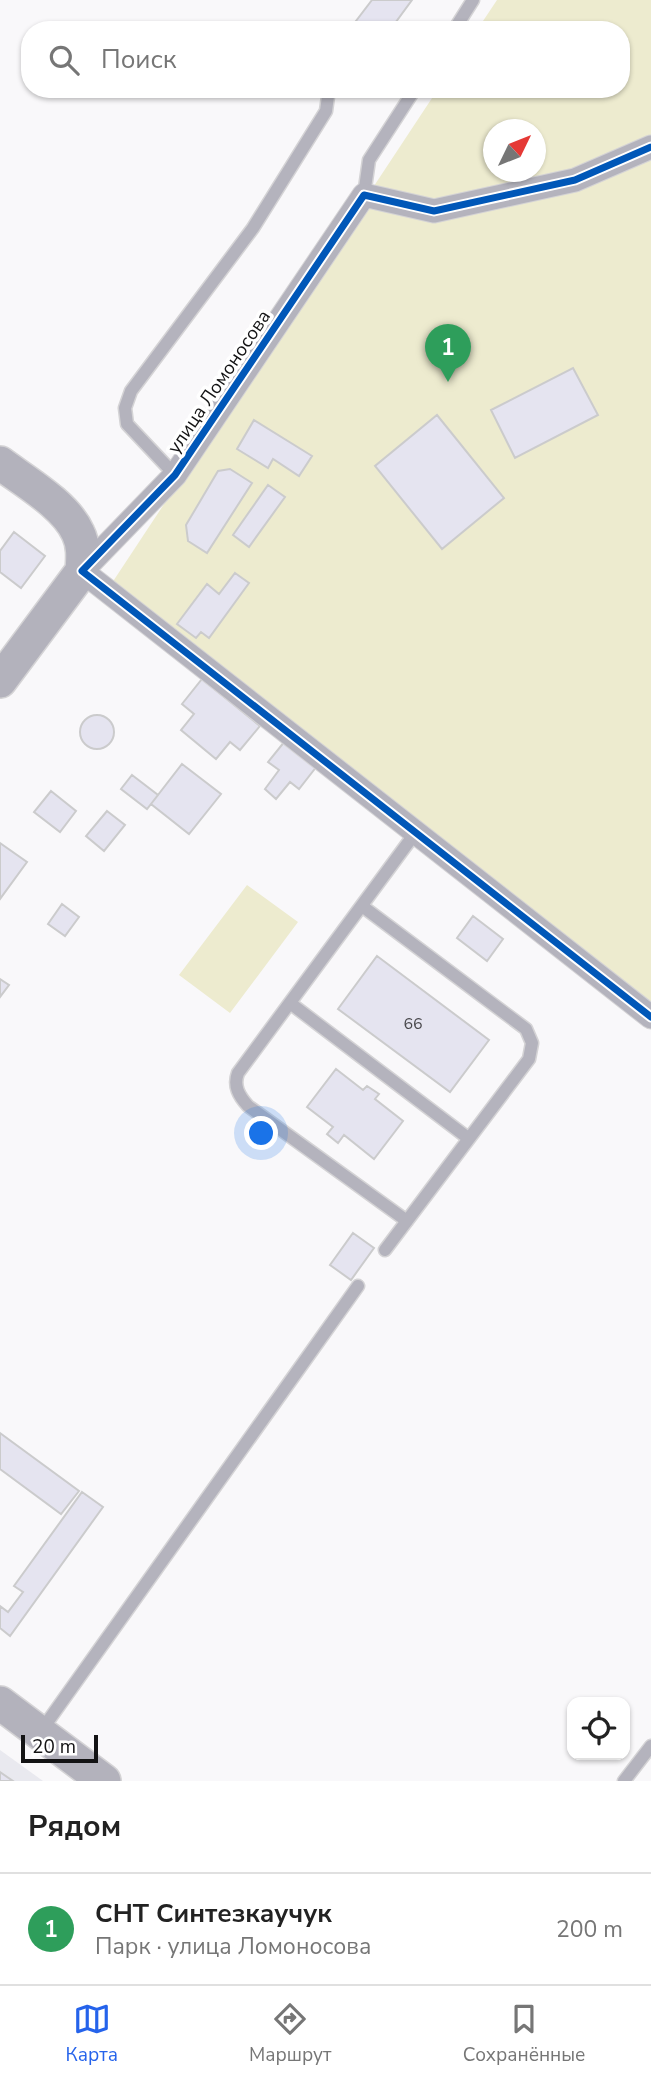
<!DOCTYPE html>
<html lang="ru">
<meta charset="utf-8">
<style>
:root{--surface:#fff;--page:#f6f6f6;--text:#222;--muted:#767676;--line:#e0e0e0;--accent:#2563eb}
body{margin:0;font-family:"Nunito Sans",sans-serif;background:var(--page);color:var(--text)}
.controls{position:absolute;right:21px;bottom:21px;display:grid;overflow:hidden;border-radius:14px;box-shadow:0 2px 5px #0004}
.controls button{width:63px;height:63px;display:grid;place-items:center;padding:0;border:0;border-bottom:2px solid var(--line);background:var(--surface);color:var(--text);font:35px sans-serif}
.compass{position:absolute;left:483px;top:119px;width:63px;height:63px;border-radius:50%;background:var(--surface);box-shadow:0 2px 5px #0004;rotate:47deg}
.scale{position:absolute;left:21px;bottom:18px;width:77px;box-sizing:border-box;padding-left:7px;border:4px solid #131314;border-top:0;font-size:19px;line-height:24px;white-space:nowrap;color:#131314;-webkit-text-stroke:5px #fff;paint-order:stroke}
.you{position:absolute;left:262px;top:1134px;width:24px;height:24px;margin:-18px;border:5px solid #fff;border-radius:50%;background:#1a73e8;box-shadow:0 0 0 10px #1a73e833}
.badge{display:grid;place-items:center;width:46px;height:46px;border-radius:50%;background:var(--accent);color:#fff;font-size:23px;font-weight:700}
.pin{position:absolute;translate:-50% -58px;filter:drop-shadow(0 2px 4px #0008)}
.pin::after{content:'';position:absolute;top:37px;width:24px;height:21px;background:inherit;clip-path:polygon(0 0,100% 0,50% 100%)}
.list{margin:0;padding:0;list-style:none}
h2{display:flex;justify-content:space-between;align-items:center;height:91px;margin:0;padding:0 28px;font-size:30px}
h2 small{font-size:23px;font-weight:400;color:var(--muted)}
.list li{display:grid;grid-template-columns:46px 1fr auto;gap:21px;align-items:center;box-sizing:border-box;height:112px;padding:0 28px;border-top:2px solid var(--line)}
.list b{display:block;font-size:26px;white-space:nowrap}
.list p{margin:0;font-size:23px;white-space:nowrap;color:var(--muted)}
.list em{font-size:23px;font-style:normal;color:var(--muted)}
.icon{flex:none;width:38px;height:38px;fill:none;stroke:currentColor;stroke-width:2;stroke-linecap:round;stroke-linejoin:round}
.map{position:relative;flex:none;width:651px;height:1781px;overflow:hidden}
.search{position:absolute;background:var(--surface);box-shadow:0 2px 5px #0004;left:21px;right:21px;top:21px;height:77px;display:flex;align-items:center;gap:18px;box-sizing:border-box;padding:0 24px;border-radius:28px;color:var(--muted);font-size:26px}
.sheet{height:203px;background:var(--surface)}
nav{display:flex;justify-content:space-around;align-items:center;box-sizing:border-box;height:98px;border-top:2px solid var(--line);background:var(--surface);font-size:19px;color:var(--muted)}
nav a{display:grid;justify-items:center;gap:4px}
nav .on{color:var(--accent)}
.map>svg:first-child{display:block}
.built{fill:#e9e9ef}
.green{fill:#edebcf;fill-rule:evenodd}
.building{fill:#e5e4f0;stroke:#cbcbcc;stroke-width:2}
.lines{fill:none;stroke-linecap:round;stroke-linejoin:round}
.service-casing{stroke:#d4d3d5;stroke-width:15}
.minor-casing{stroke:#d4d3d5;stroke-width:25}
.secondary-casing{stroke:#d4d3d5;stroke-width:36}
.service{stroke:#b4b3bd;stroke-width:12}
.minor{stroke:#b4b3bd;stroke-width:23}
.secondary{stroke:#b3b2bc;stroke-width:33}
.cycleway-casing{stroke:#fff;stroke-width:11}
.cycleway{stroke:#0057b8;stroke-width:7}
.labels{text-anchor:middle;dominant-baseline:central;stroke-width:7;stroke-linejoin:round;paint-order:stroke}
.number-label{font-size:16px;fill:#48474b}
.street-label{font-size:19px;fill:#131314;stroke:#fff}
</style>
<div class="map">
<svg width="651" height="1781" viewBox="0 0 651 1781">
<rect width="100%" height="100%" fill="#f9f8fa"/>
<path class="built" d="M 0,1750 L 43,1781 L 0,1781 Z"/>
<path class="green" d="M 497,0 L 651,0 L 651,1007 L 106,592 L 438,89 L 621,89 L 621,30 L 477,30 ZM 494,130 L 536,130 L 536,172 L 494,172 Z
M 247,885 L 298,922 L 230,1013 L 179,975 Z"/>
<path class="building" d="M 372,0 L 412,0 L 390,30 L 369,30 L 356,21 Z
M 573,368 L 598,415 L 515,458 L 491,410 Z
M 437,415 L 504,498 L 442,549 L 375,466 Z
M 254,420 L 312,456 L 299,476 L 273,459 L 268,468 L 237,449 Z
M 230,469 L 252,483 L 207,553 L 188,541 L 186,525 L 218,471 Z
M 268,485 L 285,497 L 249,547 L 233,535 Z
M 14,532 L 45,556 L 21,588 L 0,572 L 0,551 Z
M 235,573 L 249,583 L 209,638 L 201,632 L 196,638 L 177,624 L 207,584 L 219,594 Z
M 202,679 L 260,726 L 240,750 L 230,742 L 216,759 L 181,730 L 194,714 L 182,704 Z
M80 732a17 17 0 1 1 34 0a17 17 0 1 1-34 0Z
M 285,741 L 317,766 L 299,789 L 290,782 L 276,799 L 265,789 L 279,770 L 268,762 Z
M 182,764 L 221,794 L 189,834 L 151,804 Z
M 132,775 L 158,795 L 147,809 L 121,789 Z
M 51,791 L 76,811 L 60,832 L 34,812 Z
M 107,811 L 125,825 L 104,851 L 86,836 Z
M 0,843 L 27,862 L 0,899 Z
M 62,904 L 79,917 L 65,936 L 48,924 Z
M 473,916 L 503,939 L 487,961 L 457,938 Z
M 377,956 L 489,1040 L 450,1092 L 338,1009 Z
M 0,979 L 9,985 L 0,997 Z
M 336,1069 L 363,1090 L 367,1086 L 379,1094 L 375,1099 L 403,1121 L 374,1159 L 344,1135 L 338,1143 L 327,1134 L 333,1127 L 307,1107 Z
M 353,1233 L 374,1248 L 351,1280 L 330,1265 Z
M 0,1433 L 79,1491 L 61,1514 L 0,1469 Z
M 82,1492 L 103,1507 L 10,1636 L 0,1628 L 0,1606 L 8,1612 L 23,1592 L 14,1586 Z
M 0,1772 L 13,1781 L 0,1781 Z"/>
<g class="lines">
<defs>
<path id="service" d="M 454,30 L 473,0
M 364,195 L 369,160 L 415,89
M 175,475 L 127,424 L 125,408 L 131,391 L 253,228 L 326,111 L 329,89
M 362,906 L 526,1029 L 532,1043 L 529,1059 L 385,1250
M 290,1003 L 468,1138
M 407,1221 L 248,1106 C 239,1096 233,1086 238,1073 L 416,832
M 41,1731 L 358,1286
M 624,1781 L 651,1746"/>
<path id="minor" d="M 651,147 L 575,180 L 434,211 L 364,195 L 175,475 L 82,571 L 651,1017"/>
<path id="secondary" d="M 0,463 C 24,481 66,505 78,533 C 84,545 83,558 82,571 L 0,681
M 0,1703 L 104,1781"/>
</defs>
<use href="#service" class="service-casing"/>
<use href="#minor" class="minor-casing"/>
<use href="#secondary" class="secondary-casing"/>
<use href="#service" class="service"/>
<use href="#minor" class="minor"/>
<use href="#secondary" class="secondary"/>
<defs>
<path id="cycleway" d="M 651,147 L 575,180 L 434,211 L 364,195 L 175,475 L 82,571 L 651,1017"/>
</defs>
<use href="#cycleway" class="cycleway-casing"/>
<use href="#cycleway" class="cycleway"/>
</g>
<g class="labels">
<g class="number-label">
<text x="413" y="1024">66</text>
</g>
<g class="street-label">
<text transform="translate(219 382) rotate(-56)">улица Ломоносова</text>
</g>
</g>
</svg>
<div class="controls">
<button><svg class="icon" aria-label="locate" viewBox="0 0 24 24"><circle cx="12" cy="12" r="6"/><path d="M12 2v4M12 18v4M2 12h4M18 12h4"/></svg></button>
</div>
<svg class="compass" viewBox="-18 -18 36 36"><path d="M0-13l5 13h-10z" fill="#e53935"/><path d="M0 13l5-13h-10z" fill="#767676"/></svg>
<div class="scale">20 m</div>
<div class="you"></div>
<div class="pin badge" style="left:448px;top:382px;background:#2e9e5b">1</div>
<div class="search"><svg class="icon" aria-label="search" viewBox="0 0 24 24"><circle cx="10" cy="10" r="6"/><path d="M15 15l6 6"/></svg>Поиск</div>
</div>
<section class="sheet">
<h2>Рядом<small></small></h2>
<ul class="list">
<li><span class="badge" style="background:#2e9e5b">1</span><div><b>СНТ Синтезкаучук</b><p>Парк · улица Ломоносова</p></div><em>200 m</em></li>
</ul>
</section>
<nav>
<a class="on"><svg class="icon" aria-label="map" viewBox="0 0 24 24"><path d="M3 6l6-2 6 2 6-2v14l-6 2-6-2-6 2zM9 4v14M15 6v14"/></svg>Карта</a>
<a><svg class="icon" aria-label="directions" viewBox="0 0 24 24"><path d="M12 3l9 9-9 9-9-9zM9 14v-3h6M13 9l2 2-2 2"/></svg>Маршрут</a>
<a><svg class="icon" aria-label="saved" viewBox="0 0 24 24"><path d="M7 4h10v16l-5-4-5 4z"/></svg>Сохранённые</a>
</nav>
